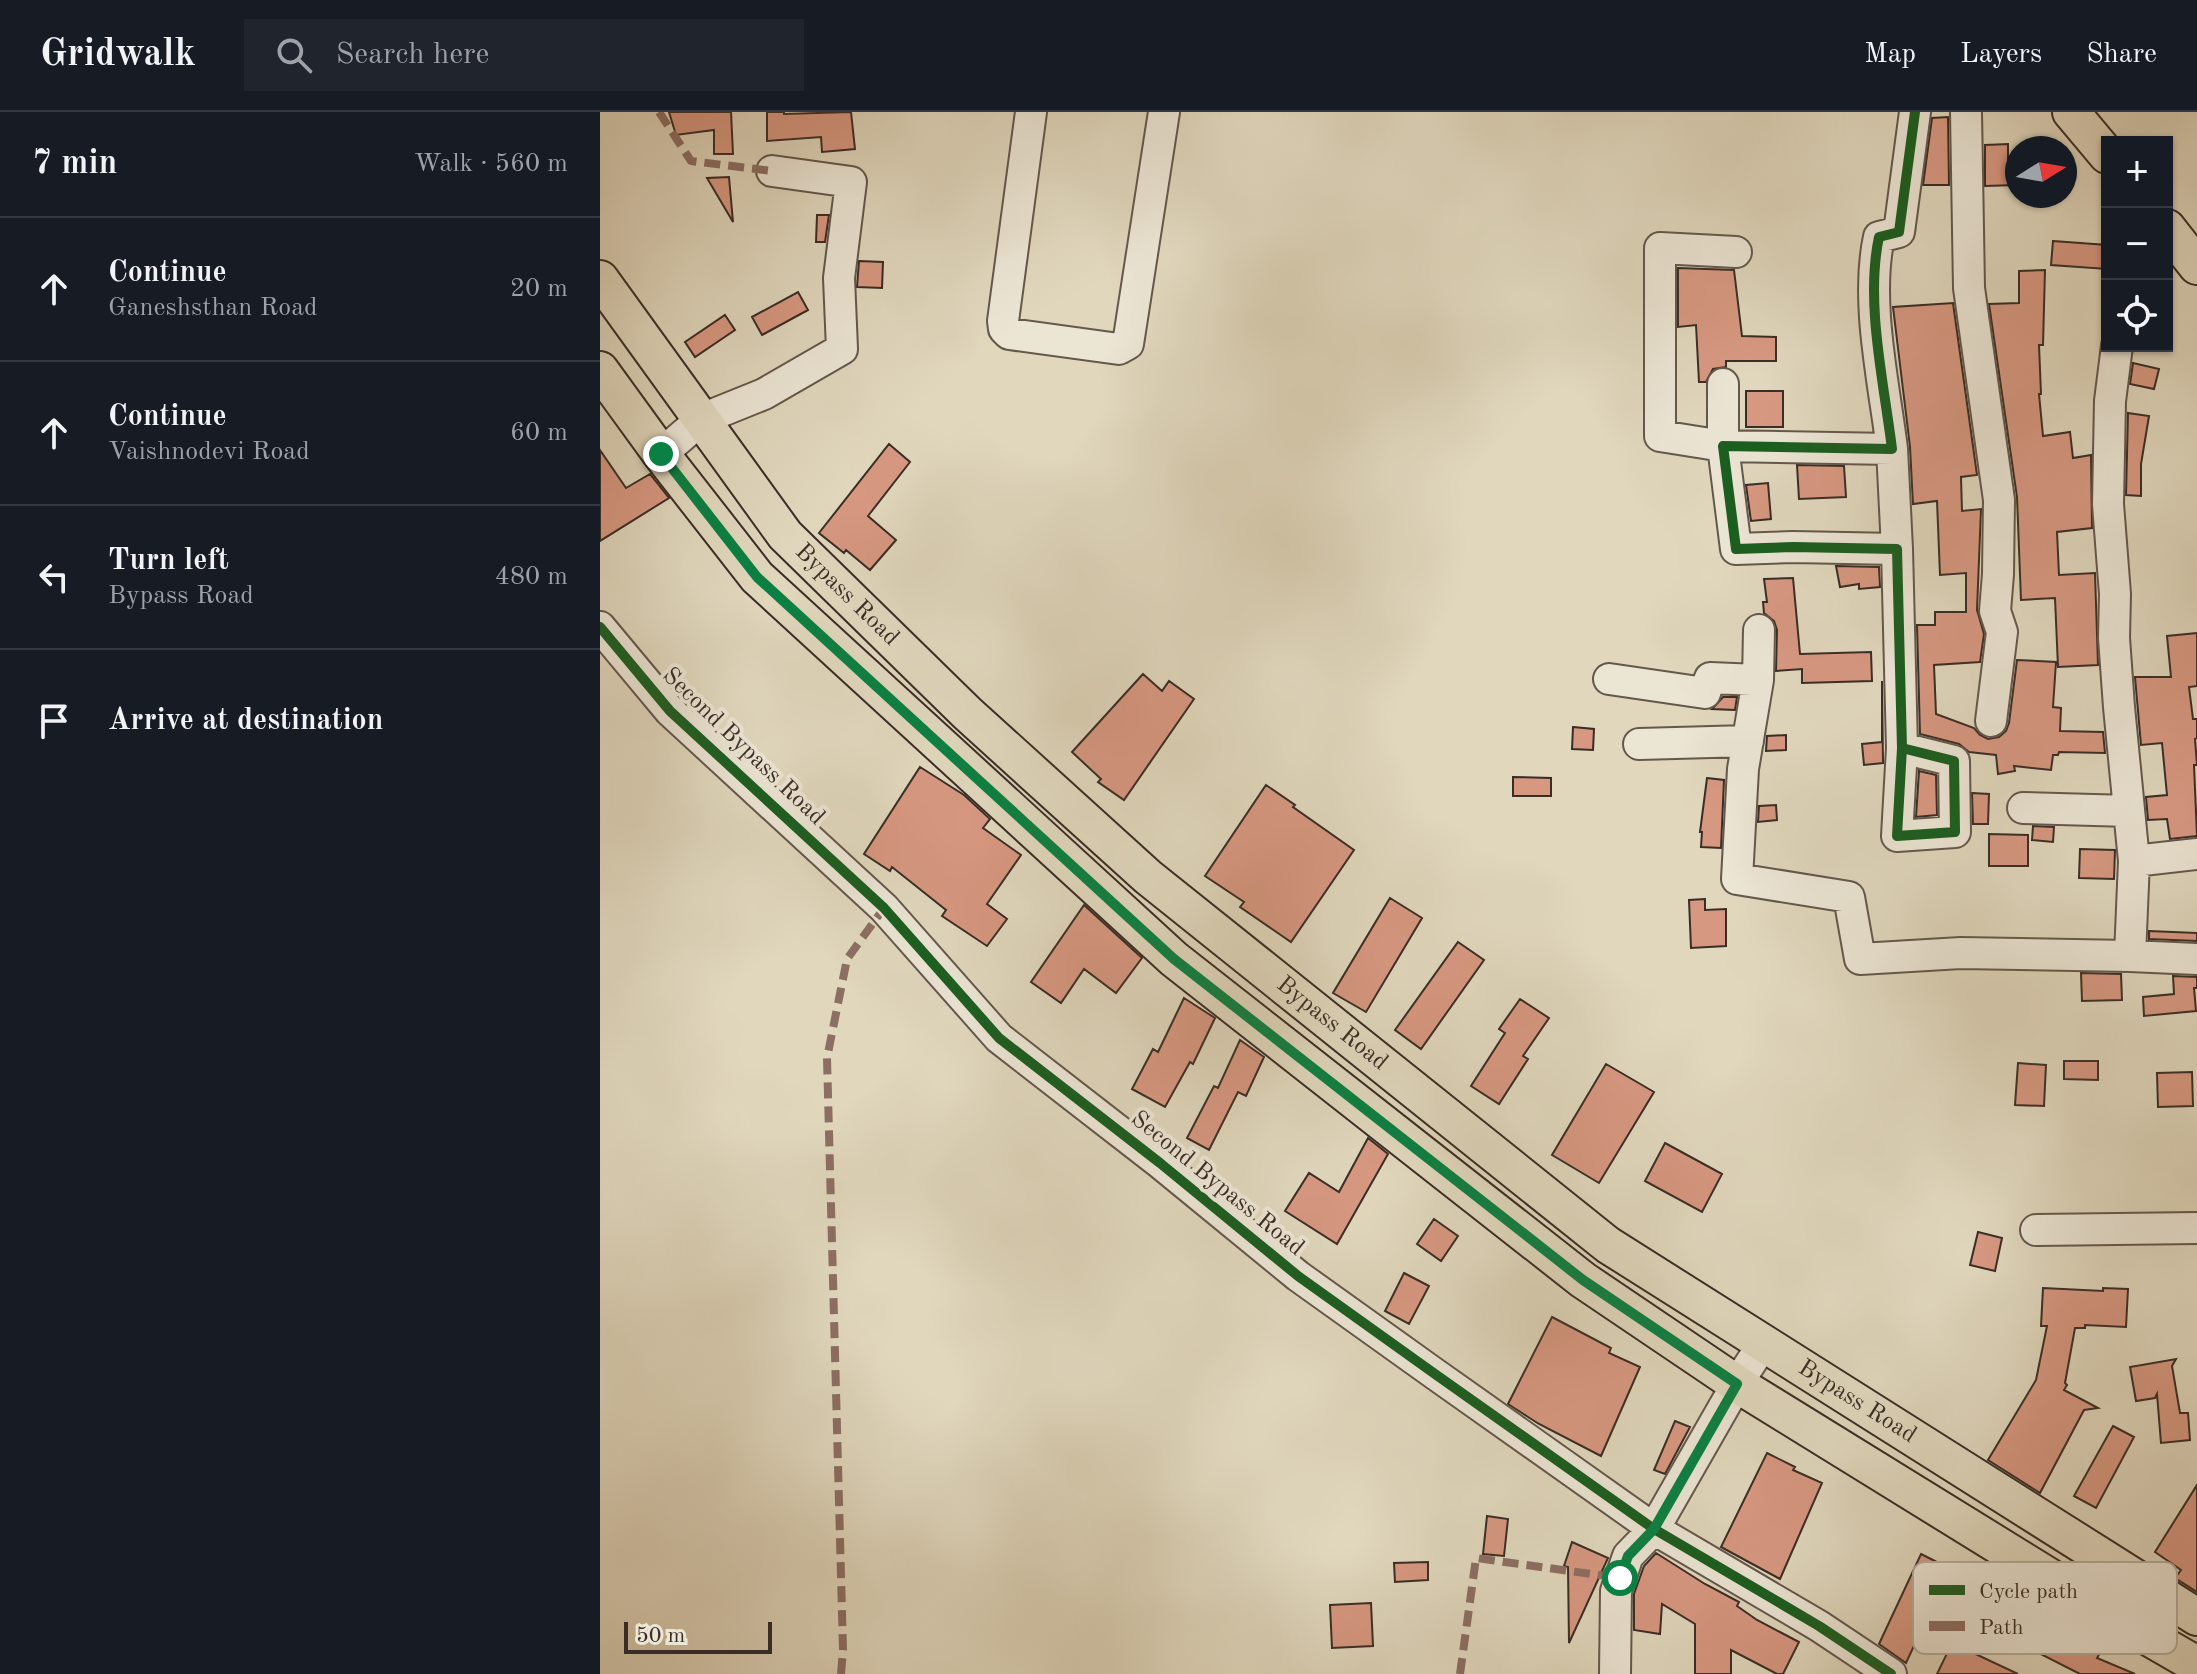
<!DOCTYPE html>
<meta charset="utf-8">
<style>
:root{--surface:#171b24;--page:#20242c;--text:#f1f3f6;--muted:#9ea1a6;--line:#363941}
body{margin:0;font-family:"Old Standard TT",serif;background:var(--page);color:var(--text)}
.controls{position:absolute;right:24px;top:24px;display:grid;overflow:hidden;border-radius:0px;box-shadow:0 2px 6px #0004}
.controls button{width:72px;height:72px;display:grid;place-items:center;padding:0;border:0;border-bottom:2px solid var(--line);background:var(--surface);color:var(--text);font:40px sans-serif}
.compass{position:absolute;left:1405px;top:24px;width:72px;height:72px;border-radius:50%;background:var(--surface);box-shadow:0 2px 6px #0004;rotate:79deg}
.scale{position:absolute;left:24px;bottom:20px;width:148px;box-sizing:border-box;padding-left:8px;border:4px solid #3a2d26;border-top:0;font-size:22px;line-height:28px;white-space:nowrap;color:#3a2d26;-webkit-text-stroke:6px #ebe5d4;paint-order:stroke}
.stop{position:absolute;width:24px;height:24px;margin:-18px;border:6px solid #0b8043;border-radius:50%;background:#fff}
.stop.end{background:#0b8043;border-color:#fff;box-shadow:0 2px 8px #0008}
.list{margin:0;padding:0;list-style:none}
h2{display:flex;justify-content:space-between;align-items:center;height:104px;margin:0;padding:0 32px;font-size:34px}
h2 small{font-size:26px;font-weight:400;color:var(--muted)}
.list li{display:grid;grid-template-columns:52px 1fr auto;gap:24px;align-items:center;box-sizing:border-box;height:144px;padding:0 32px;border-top:2px solid var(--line)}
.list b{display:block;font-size:30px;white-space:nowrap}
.list p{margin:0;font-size:26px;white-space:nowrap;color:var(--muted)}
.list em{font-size:26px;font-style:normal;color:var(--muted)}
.icon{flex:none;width:44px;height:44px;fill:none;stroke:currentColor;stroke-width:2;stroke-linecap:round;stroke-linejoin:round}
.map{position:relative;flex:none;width:1597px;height:1562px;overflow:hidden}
header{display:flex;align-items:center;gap:48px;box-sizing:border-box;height:112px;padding:0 40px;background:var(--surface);border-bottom:2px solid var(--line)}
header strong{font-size:38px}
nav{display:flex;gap:44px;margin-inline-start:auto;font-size:28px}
.search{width:560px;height:72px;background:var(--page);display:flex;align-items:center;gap:20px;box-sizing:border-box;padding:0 28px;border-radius:0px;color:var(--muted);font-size:30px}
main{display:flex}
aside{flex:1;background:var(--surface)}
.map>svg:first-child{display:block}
.building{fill:#d79881;stroke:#3a2d26;stroke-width:2}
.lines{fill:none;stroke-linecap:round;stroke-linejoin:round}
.minor-casing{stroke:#64584c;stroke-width:34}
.major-casing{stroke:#3a2d26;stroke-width:40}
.minor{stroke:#ebe5d4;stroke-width:30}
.major{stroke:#e0d7bd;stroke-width:36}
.quiet{stroke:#8d6e63;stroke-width:8;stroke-dasharray:16 8;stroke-linecap:butt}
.cycleway-casing{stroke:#ebe5d4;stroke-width:15}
.cycleway{stroke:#1b5e20;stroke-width:10}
.route{stroke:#0b8043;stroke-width:10}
.labels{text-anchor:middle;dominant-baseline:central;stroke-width:8;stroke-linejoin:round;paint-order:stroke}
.street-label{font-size:24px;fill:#3a2d26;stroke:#ebe5d4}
.key{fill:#ebe5d4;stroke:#b6aea0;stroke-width:2}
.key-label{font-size:22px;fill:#3a2d26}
</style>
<header>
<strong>Gridwalk</strong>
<div class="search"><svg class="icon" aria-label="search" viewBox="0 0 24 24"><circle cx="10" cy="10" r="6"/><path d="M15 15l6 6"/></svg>Search here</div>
<nav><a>Map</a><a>Layers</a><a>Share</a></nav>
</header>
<main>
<aside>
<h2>7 min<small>Walk · 560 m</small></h2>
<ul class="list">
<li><svg class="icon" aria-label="ahead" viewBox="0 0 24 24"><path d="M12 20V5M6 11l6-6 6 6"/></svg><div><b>Continue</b><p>Ganeshsthan Road</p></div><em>20 m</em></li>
<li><svg class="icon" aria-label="ahead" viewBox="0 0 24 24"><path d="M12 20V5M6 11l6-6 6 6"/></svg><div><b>Continue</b><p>Vaishnodevi Road</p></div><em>60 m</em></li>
<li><svg class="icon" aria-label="left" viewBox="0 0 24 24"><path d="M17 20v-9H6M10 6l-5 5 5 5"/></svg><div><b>Turn left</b><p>Bypass Road</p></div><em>480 m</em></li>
<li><svg class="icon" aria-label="arrive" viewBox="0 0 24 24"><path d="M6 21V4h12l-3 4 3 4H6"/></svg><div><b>Arrive at destination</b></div></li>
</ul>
</aside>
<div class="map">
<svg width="1597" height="1562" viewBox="0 0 1597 1562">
<rect width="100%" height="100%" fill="#e0d7bd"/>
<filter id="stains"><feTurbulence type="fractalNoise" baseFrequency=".0025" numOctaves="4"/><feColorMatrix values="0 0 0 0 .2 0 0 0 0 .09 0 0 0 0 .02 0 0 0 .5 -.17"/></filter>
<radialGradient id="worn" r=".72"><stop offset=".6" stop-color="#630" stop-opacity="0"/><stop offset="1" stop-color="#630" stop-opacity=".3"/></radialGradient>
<path class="building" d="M 69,0 L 131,0 L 133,42 L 114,42 L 114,18 L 76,23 Z
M 167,0 L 184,0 L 184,2 L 251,0 L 255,37 L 222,40 L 221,25 L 167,29 Z
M 1348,5 L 1349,73 L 1323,73 L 1332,6 Z
M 1408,32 L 1408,49 L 1417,49 L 1417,73 L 1385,74 L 1385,33 Z
M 129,65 L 133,110 L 107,66 Z
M 217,103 L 229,103 L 225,130 L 216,130 Z
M 1453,129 L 1507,133 L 1507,157 L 1451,153 Z
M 259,149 L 283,150 L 282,176 L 257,175 Z
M 1078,156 L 1134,158 L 1142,224 L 1176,225 L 1176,249 L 1126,249 L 1126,255 L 1113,257 L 1106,270 L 1099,270 L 1096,213 L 1078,215 Z
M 1445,158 L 1443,233 L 1439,233 L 1441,282 L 1439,282 L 1443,324 L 1470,320 L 1473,346 L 1491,343 L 1492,416 L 1457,420 L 1459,463 L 1495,461 L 1498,553 L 1458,555 L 1455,486 L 1421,488 L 1417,385 L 1389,192 L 1419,191 L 1419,159 Z
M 198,180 L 208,198 L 162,223 L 152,205 Z
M 1353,191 L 1377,363 L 1361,365 L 1362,399 L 1381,397 L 1377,498 L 1384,522 L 1380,550 L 1334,553 L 1336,602 L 1374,616 L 1380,623 L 1388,627 L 1399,625 L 1406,619 L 1409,611 L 1417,548 L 1456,550 L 1453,595 L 1461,596 L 1460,619 L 1503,620 L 1505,641 L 1459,640 L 1458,643 L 1453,643 L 1451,658 L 1414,654 L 1415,659 L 1398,662 L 1396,643 L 1369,640 L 1359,632 L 1320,622 L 1317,513 L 1335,513 L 1335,500 L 1366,500 L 1366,461 L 1340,463 L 1337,389 L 1313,392 L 1310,335 L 1293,195 Z
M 125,203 L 135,218 L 95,245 L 85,230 Z
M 1533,251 L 1559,257 L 1554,277 L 1530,272 Z
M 1146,279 L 1183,279 L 1183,315 L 1146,315 Z
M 1528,301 L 1549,304 L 1541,352 L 1541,384 L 1526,383 Z
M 289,332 L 310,350 L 268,404 L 296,428 L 270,458 L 246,438 L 244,441 L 219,421 Z
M 0,338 L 26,376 L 50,362 L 69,386 L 0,429 Z
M 1197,353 L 1244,354 L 1246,385 L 1199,387 Z
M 1168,371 L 1171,407 L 1151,409 L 1146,373 Z
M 1236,454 L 1279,455 L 1280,475 L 1259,477 L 1259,472 L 1240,475 Z
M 1193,466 L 1200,542 L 1271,540 L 1272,569 L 1202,571 L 1202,557 L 1176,559 L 1177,518 L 1174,509 L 1164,501 L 1163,490 L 1167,490 L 1164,467 Z
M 1597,521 L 1597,574 L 1589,575 L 1593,607 L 1597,607 L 1597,626 L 1595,627 L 1597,653 L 1594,653 L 1597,724 L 1570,727 L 1567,707 L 1548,708 L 1546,685 L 1567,683 L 1562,631 L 1541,633 L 1535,565 L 1571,565 L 1567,524 Z
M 543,562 L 562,579 L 569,569 L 594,587 L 524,688 L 498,670 L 501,667 L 472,640 Z
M 1282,569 L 1283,651 L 1264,653 L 1262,632 L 1282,630 Z
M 1123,585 L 1137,585 L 1135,598 L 1112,597 Z
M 973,615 L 994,617 L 993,638 L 972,637 Z
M 1186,623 L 1186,638 L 1166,639 L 1167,624 Z
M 320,655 L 364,683 L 390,707 L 383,716 L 421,743 L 387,792 L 407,807 L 387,834 L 342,804 L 346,798 L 292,755 L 290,759 L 264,742 Z
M 1319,659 L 1336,663 L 1337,703 L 1316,705 Z
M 913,665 L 951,666 L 951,684 L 913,684 Z
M 1107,666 L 1124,668 L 1121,736 L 1101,735 L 1102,720 L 1100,720 Z
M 666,673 L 695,693 L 693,695 L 754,738 L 691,830 L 640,795 L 644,790 L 605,764 Z
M 1372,681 L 1389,682 L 1388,712 L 1373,712 Z
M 1176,693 L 1177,708 L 1158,710 L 1159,694 Z
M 1433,714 L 1454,715 L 1453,730 L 1432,728 Z
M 1389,722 L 1428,723 L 1428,754 L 1389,754 Z
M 1480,737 L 1515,738 L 1514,767 L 1479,766 Z
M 790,786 L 822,806 L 766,900 L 733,881 Z
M 1105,787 L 1105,798 L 1126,797 L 1126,834 L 1091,836 L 1089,788 Z
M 484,793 L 542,846 L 516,881 L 484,857 L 461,891 L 431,870 Z
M 1549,819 L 1597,821 L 1597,829 L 1549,827 Z
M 858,830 L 884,848 L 821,937 L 795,918 Z
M 1481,861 L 1521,862 L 1522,888 L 1482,889 Z
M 1573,864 L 1597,865 L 1597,876 L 1594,876 L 1596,899 L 1544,904 L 1543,885 L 1574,882 Z
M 584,886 L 615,906 L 593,952 L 590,950 L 565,995 L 532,977 L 553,937 L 558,940 Z
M 920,887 L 949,906 L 923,944 L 928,947 L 899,992 L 871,974 L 905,921 L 899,917 Z
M 640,928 L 664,945 L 646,984 L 638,980 L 609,1038 L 587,1026 L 614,974 L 618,976 Z
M 1464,949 L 1498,949 L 1498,968 L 1464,967 Z
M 1418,951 L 1446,953 L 1444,994 L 1415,993 Z
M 1006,952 L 1054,980 L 999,1071 L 952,1043 Z
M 1592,960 L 1593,994 L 1558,995 L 1557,961 Z
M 768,1026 L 788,1042 L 737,1132 L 685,1099 L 709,1061 L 739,1080 Z
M 1065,1031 L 1122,1062 L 1102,1100 L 1045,1069 Z
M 834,1107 L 858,1124 L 841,1149 L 817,1132 Z
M 1378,1120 L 1402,1126 L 1395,1159 L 1370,1153 Z
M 804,1161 L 829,1174 L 809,1212 L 785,1199 Z
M 1443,1176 L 1503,1179 L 1503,1176 L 1528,1177 L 1526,1215 L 1485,1213 L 1485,1216 L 1475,1216 L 1465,1271 L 1467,1273 L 1464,1278 L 1498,1296 L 1484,1298 L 1440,1381 L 1388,1348 L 1436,1268 L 1447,1214 L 1441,1214 Z
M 952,1205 L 1011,1236 L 1009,1241 L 1040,1255 L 1001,1344 L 939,1312 L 908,1292 Z
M 1576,1247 L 1572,1254 L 1580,1301 L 1588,1301 L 1590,1328 L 1561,1331 L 1557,1282 L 1555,1286 L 1536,1289 L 1530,1255 Z
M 1075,1309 L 1090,1315 L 1065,1362 L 1054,1358 Z
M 1513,1314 L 1534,1325 L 1496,1396 L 1474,1384 Z
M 1167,1341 L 1195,1355 L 1193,1358 L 1222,1371 L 1180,1467 L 1121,1435 Z
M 1597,1373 L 1597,1480 L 1575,1466 L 1581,1458 L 1555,1440 Z
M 887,1404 L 908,1407 L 904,1444 L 883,1442 Z
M 972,1430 L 1008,1446 L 969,1531 L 968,1455 L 964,1454 Z
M 1056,1441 L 1105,1472 L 1139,1490 L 1137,1494 L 1157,1508 L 1199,1530 L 1183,1562 L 1177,1562 L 1131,1538 L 1131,1562 L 1095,1562 L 1095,1512 L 1062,1492 L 1060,1522 L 1034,1518 L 1034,1482 L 1044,1454 Z
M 1321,1442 L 1341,1452 L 1324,1489 L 1333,1493 L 1306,1551 L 1279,1532 Z
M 828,1450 L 828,1468 L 795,1470 L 794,1451 Z
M 1380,1477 L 1477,1522 L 1474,1528 L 1500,1541 L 1497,1546 L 1535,1562 L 1480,1562 L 1366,1504 Z
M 771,1491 L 773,1534 L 732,1536 L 730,1493 Z
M 1352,1531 L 1418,1562 L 1337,1562 Z"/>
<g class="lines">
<defs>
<path id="minor" d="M 431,0 L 403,209 L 404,217 L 409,222 L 519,237 L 528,232 L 564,0
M 1366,0 L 1369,176 L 1399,388 L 1398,462 L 1395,499 L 1402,520 L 1391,609
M 1517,234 L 1510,289 L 1508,392 L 1515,482 L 1514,526 L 1519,595 L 1534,749 L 1530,844 L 1597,847
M 1123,272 L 1123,334 L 1060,324 L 1060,136 L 1136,140
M 1292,337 L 1297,437
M 61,342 L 102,307 L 164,282 L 242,237 L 239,166 L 251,70 L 172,59
M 0,515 L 70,599 L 284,796 L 399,926 L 560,1051 L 698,1164 L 835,1262 L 1054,1417 L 1219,1514 L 1291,1562
M 1009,567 L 1105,581 L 1110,566 L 1158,568 L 1143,657 L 1137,767 L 1249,785 L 1260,847 L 1361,841 L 1530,844
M 1158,568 L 1159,518
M 1039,632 L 1148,629
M 1302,636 L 1354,649 L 1355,720 L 1297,724 L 1302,636 L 1297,437 L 1193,435 L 1136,437 L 1123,334 L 1292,337 C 1284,271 1265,190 1279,125 L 1299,120 L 1315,0
M 1423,696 L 1529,699
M 1534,749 L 1597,742
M 1436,1118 L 1597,1116
M 1015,1562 L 1016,1479 L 1028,1444 L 1054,1417 L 1137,1272 L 1163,1232"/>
<g id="major">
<path d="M 1471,0 L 1507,43"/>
<path d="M 1567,116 L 1597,154"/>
<path id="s1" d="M 0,167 L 185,423 L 367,601 L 548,765 L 1008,1133 L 1597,1505"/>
<path d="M 0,258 L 61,342 L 157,465 L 574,847 L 983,1168 L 1137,1272 L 1524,1511 L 1597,1553"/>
</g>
</defs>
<use href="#minor" class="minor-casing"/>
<use href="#major" class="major-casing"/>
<use href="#minor" class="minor"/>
<use href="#major" class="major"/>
<path class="quiet" d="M 59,0 L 91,49 L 172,59
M 241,1562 L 243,1538 L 227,946 L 247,847 L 284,796
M 860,1562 L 876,1446 L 1020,1466"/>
<defs>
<path id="cycleway" d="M 0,515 L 70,599 L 284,796 L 399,926 L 560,1051 L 698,1164 L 835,1262 L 1054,1417 L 1219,1514 L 1291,1562
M 1302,636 L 1354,649 L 1355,720 L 1297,724 L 1302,636 L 1297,437 L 1193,435 L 1136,437 L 1123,334 L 1292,337 C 1284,271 1265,190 1279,125 L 1299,120 L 1315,0"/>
</defs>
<use href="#cycleway" class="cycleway-casing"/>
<use href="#cycleway" class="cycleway"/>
</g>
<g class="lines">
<path class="route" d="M 61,342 L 157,465 L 574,847 L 983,1168 L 1137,1272 L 1054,1417 L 1028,1444 L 1020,1466"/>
</g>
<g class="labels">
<g class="street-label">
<text stroke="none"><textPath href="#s1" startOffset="402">Bypass Road</textPath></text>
<text transform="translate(143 635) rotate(44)">Second Bypass Road</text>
<text stroke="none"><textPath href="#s1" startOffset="1050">Bypass Road</textPath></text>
<text transform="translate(617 1072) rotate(39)">Second Bypass Road</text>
<text stroke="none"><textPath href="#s1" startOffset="1698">Bypass Road</textPath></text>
</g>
</g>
<rect x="1313" y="1450" width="264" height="92" rx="12" class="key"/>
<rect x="1329" y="1473" width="36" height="10" fill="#1b5e20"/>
<rect x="1329" y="1509" width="36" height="10" fill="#8d6e63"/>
<g class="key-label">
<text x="1379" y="1486">Cycle path</text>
<text x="1379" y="1522">Path</text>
</g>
<rect width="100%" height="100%" filter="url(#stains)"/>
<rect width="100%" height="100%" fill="url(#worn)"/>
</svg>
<div class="controls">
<button>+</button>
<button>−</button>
<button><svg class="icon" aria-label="locate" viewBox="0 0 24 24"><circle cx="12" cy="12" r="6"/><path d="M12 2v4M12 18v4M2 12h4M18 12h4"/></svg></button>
</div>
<svg class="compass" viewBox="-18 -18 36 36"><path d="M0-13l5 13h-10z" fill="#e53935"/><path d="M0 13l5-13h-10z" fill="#9ea1a6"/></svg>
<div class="scale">50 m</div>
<div class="stop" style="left:1020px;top:1466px"></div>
<div class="stop end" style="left:61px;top:342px"></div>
</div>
</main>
